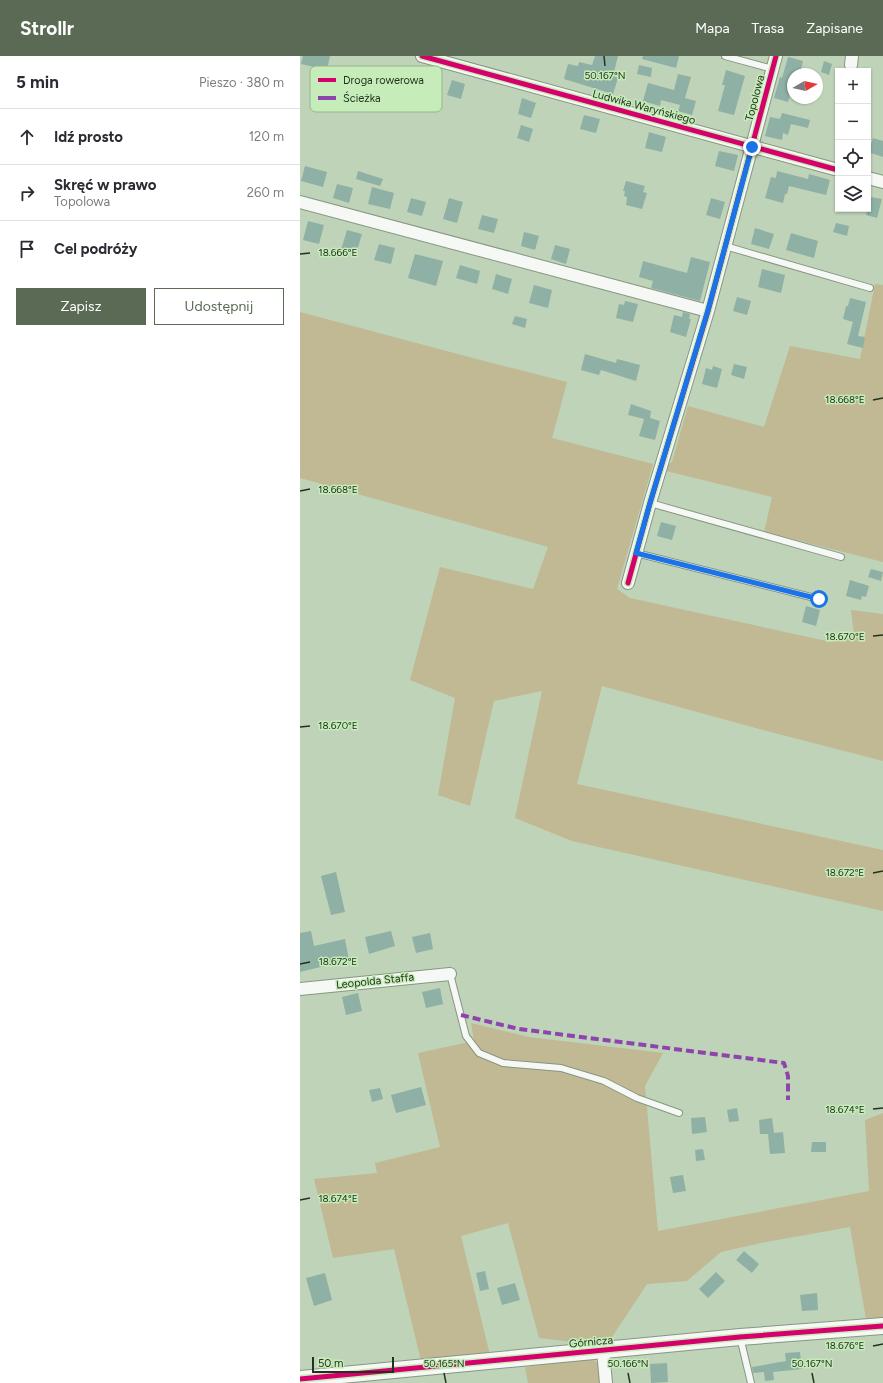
<!DOCTYPE html>
<html lang="pl">
<meta charset="utf-8">
<style>
:root{--surface:#fff;--page:#f7f7f7;--text:#2b2b33;--muted:#7c7c81;--line:#e1e1e2;--accent:#5a6a54}
body{margin:0;font-family:Figtree,sans-serif;background:var(--page);color:var(--text)}
.controls{position:absolute;right:12px;top:12px;display:grid;overflow:hidden;border-radius:0px;box-shadow:0 1px 3px #0004}
.controls button{width:36px;height:36px;display:grid;place-items:center;padding:0;border:0;border-bottom:1px solid var(--line);background:var(--surface);color:var(--text);font:20px sans-serif}
.compass{position:absolute;left:487px;top:12px;width:36px;height:36px;border-radius:50%;background:var(--surface);box-shadow:0 1px 3px #0004;rotate:81deg}
.scale{position:absolute;left:12px;bottom:10px;width:82px;box-sizing:border-box;padding-left:4px;border:2px solid #23321e;border-top:0;font-size:11px;line-height:14px;white-space:nowrap;color:#23321e;-webkit-text-stroke:3px #c6edb9;paint-order:stroke}
.stop{position:absolute;width:12px;height:12px;margin:-9px;border:3px solid #1a73e8;border-radius:50%;background:#fff}
.stop.end{background:#1a73e8;border-color:#fff;box-shadow:0 1px 4px #0008}
.list{margin:0;padding:0;list-style:none}
h2{display:flex;justify-content:space-between;align-items:center;height:52px;margin:0;padding:0 16px;font-size:17px}
h2 small{font-size:13px;font-weight:400;color:var(--muted)}
.list li{display:grid;grid-template-columns:26px 1fr auto;gap:12px;align-items:center;box-sizing:border-box;height:56px;padding:0 16px;border-top:1px solid var(--line)}
.list b{display:block;font-size:15px;white-space:nowrap}
.list p{margin:0;font-size:13px;white-space:nowrap;color:var(--muted)}
.list em{font-size:13px;font-style:normal;color:var(--muted)}
.actions{display:flex;gap:8px;padding:12px 16px}
.actions a{flex:1;padding:9px 0;border:1px solid var(--accent);border-radius:0px;text-align:center;font-size:14px;color:var(--accent)}
.actions .main{background:var(--accent);color:#fff}
.icon{flex:none;width:22px;height:22px;fill:none;stroke:currentColor;stroke-width:2;stroke-linecap:round;stroke-linejoin:round}
.map{position:relative;flex:none;width:583px;height:1327px;overflow:hidden}
header{display:flex;align-items:center;gap:24px;box-sizing:border-box;height:56px;padding:0 20px;background:var(--accent);color:#fff}
header strong{font-size:19px}
nav{display:flex;gap:22px;margin-inline-start:auto;font-size:14px}
main{display:flex}
aside{flex:1;background:var(--surface)}
.map>svg:first-child{display:block}
.green{fill:#c0b993}
.building{fill:#8fb0a4}
.lines{fill:none;stroke-linecap:round;stroke-linejoin:round}
.service-casing{stroke:#879682;stroke-width:8}
.minor-casing{stroke:#879682;stroke-width:14}
.tertiary-casing{stroke:#879682;stroke-width:18}
.service{stroke:#f5f8f4;stroke-width:6}
.minor{stroke:#f5f8f4;stroke-width:12}
.tertiary{stroke:#f5f8f4;stroke-width:16}
.quiet{stroke:#8e44ad;stroke-width:4;stroke-dasharray:8 4;stroke-linecap:butt}
.cycleway-casing{stroke:#c6edb9;stroke-width:8}
.cycleway{stroke:#d6006c;stroke-width:5}
.route{stroke:#1a73e8;stroke-width:5}
.ticks{fill:none;stroke:#23321e;stroke-width:1.5}
.labels{text-anchor:middle;dominant-baseline:central;stroke-width:3;stroke-linejoin:round;paint-order:stroke}
.street-label{font-size:11px;fill:#23321e;stroke:#c6edb9}
.key{fill:#c6edb9;stroke:#95b58a;stroke-width:1}
.key-label{font-size:11px;fill:#23321e}
.ticks-label{font-size:10px;text-anchor:middle;fill:#23321e;stroke:#c6edb9;stroke-width:3;stroke-linejoin:round;paint-order:stroke}
</style>
<header>
<strong>Strollr</strong>
<nav><a>Mapa</a><a>Trasa</a><a>Zapisane</a></nav>
</header>
<main>
<aside>
<h2>5 min<small>Pieszo · 380 m</small></h2>
<ul class="list">
<li><svg class="icon" aria-label="ahead" viewBox="0 0 24 24"><path d="M12 20V5M6 11l6-6 6 6"/></svg><div><b>Idź prosto</b></div><em>120 m</em></li>
<li><svg class="icon" aria-label="right" viewBox="0 0 24 24"><path d="M7 20v-9h11M14 6l5 5-5 5"/></svg><div><b>Skręć w prawo</b><p>Topolowa</p></div><em>260 m</em></li>
<li><svg class="icon" aria-label="arrive" viewBox="0 0 24 24"><path d="M6 21V4h12l-3 4 3 4H6"/></svg><div><b>Cel podróży</b></div></li>
</ul>
<div class="actions"><a class="main">Zapisz</a><a>Udostępnij</a></div>
</aside>
<div class="map">
<svg width="583" height="1327" viewBox="0 0 583 1327">
<rect width="100%" height="100%" fill="#bfd3b8"/>
<path class="green" d="M 575,228 L 583,229 L 583,506 L 464,476 L 472,441 L 366,415 L 365,411 L 372,406 L 388,350 L 464,371 L 490,290 L 560,303 Z
M 0,256 L 184,305 L 267,326 L 252,382 L 353,408 L 317,533 L 330,542 L 531,586 L 554,579 L 551,554 L 583,558 L 583,705 L 463,674 L 302,630 L 277,728 L 583,794 L 583,855 L 272,785 L 215,762 L 242,635 L 194,645 L 170,750 L 138,739 L 155,642 L 110,624 L 140,511 L 233,533 L 248,491 L 0,422 Z
M 171,967 L 229,981 L 363,997 L 345,1030 L 358,1175 L 569,1135 L 565,1064 L 583,1057 L 583,1262 L 566,1263 L 550,1171 L 461,1187 L 421,1196 L 387,1225 L 347,1228 L 306,1290 L 239,1282 L 208,1167 L 161,1180 L 190,1299 L 121,1305 L 94,1193 L 33,1202 L 14,1123 L 77,1117 L 75,1107 L 140,1091 L 118,997 L 174,985 Z
M 292,1302 L 298,1308 L 301,1327 L 228,1327 L 225,1311 Z"/>
<path class="building" d="M 3,0 L 30,0 L 27,14 L 1,8 Z
M 295,0 L 318,0 L 313,20 L 318,22 L 313,38 L 264,23 L 268,8 L 278,10 L 279,6 L 292,9 Z
M 343,0 L 379,0 L 376,12 L 342,3 Z
M 488,1 L 503,5 L 500,18 L 493,18 L 493,28 L 488,46 L 474,42 L 480,21 L 482,22 Z
M 524,5 L 532,8 L 529,19 L 521,16 Z
M 339,9 L 352,12 L 351,21 L 337,18 Z
M 426,14 L 445,20 L 434,59 L 418,55 L 425,29 L 422,29 Z
M 378,18 L 391,21 L 385,42 L 396,45 L 392,59 L 378,55 L 380,49 L 361,44 L 360,50 L 343,45 L 348,27 L 374,34 Z
M 152,24 L 165,28 L 161,43 L 147,39 Z
M 222,42 L 236,47 L 231,62 L 218,58 Z
M 482,57 L 510,64 L 508,72 L 491,68 L 488,79 L 483,77 L 482,84 L 465,80 L 470,61 L 480,63 Z
M 284,59 L 300,63 L 296,77 L 280,73 Z
M 221,69 L 233,73 L 229,86 L 217,82 Z
M 349,76 L 366,81 L 362,96 L 345,92 Z
M 573,82 L 583,85 L 583,101 L 568,96 Z
M 419,95 L 438,99 L 434,115 L 415,110 Z
M 5,110 L 27,116 L 23,131 L 1,125 Z
M 58,115 L 83,123 L 80,130 L 56,123 Z
M 477,115 L 508,123 L 509,118 L 530,124 L 526,139 L 489,130 L 487,138 L 485,138 L 483,147 L 465,142 L 471,121 L 476,122 Z
M 326,125 L 345,130 L 343,136 L 347,137 L 342,153 L 326,149 L 327,141 L 324,140 L 325,135 L 323,135 Z
M 37,128 L 53,132 L 49,147 L 33,142 Z
M 72,131 L 94,137 L 90,153 L 68,148 Z
M 571,141 L 582,143 L 577,162 L 566,159 Z
M 111,142 L 126,146 L 122,160 L 107,156 Z
M 149,142 L 163,146 L 157,167 L 143,163 Z
M 411,142 L 425,146 L 420,163 L 406,159 Z
M 182,159 L 198,163 L 194,177 L 178,173 Z
M 8,165 L 24,169 L 19,188 L 3,184 Z
M 536,167 L 549,170 L 547,180 L 533,176 Z
M 455,172 L 474,178 L 469,193 L 451,188 Z
M 47,174 L 62,178 L 56,198 L 41,194 Z
M 224,176 L 239,180 L 235,194 L 221,190 Z
M 491,177 L 518,185 L 514,202 L 486,194 Z
M 79,188 L 95,192 L 91,208 L 74,204 Z
M 255,189 L 270,193 L 266,208 L 251,203 Z
M 115,198 L 143,205 L 136,230 L 108,222 Z
M 391,201 L 410,206 L 400,245 L 351,232 L 353,225 L 339,221 L 343,205 L 387,217 Z
M 160,209 L 180,215 L 177,228 L 156,222 Z
M 462,213 L 485,219 L 481,237 L 458,231 Z
M 196,218 L 212,223 L 208,238 L 192,233 Z
M 234,229 L 252,234 L 248,252 L 229,247 Z
M 437,241 L 451,245 L 447,259 L 433,255 Z
M 550,242 L 566,246 L 558,280 L 565,281 L 563,292 L 547,288 L 553,266 L 543,263 L 546,250 L 548,250 Z
M 325,245 L 338,248 L 333,266 L 316,262 L 319,248 L 324,249 Z
M 383,256 L 390,258 L 389,263 L 391,263 L 386,281 L 370,276 L 374,259 L 382,261 Z
M 215,260 L 227,263 L 225,272 L 212,268 Z
M 285,298 L 316,307 L 317,303 L 340,309 L 336,325 L 301,314 L 299,319 L 281,314 Z
M 434,308 L 447,311 L 444,323 L 431,319 Z
M 413,310 L 422,313 L 417,332 L 402,328 L 406,312 L 412,314 Z
M 331,348 L 351,355 L 350,362 L 360,365 L 355,384 L 339,380 L 344,363 L 328,359 Z
M 361,466 L 376,470 L 372,484 L 357,480 Z
M 571,513 L 583,516 L 581,525 L 568,521 Z
M 550,524 L 569,530 L 566,541 L 562,540 L 561,544 L 546,540 Z
M 506,550 L 520,554 L 516,570 L 502,566 Z
M 36,816 L 45,856 L 31,859 L 21,820 Z
M 11,875 L 14,890 L 45,883 L 49,904 L 0,916 L 0,877 Z
M 91,875 L 95,890 L 69,898 L 65,881 Z
M 130,877 L 133,893 L 116,897 L 112,881 Z
M 140,932 L 143,948 L 126,952 L 122,936 Z
M 58,937 L 62,955 L 46,959 L 42,941 Z
M 121,1031 L 126,1049 L 96,1057 L 91,1039 Z
M 80,1032 L 83,1043 L 72,1046 L 69,1034 Z
M 437,1052 L 439,1065 L 429,1066 L 427,1054 Z
M 405,1061 L 407,1076 L 392,1078 L 391,1062 Z
M 472,1062 L 474,1077 L 483,1076 L 485,1097 L 470,1098 L 468,1078 L 460,1078 L 459,1064 Z
M 512,1086 L 526,1086 L 526,1096 L 511,1096 Z
M 403,1093 L 405,1104 L 396,1105 L 395,1094 Z
M 383,1119 L 386,1135 L 373,1137 L 370,1121 Z
M 444,1195 L 459,1208 L 452,1217 L 436,1204 Z
M 185,1215 L 189,1233 L 180,1235 L 176,1217 Z
M 416,1216 L 425,1225 L 408,1242 L 399,1233 Z
M 25,1217 L 32,1244 L 14,1250 L 6,1222 Z
M 215,1227 L 220,1244 L 202,1249 L 197,1232 Z
M 517,1237 L 518,1254 L 502,1255 L 500,1239 Z
M 500,1296 L 502,1313 L 473,1316 L 474,1324 L 465,1325 L 464,1316 L 453,1317 L 452,1311 L 486,1305 L 485,1297 Z
M 367,1307 L 368,1326 L 351,1327 L 350,1308 Z"/>
<g class="lines">
<defs>
<path id="service" d="M 425,0 L 473,13
M 425,190 L 570,232
M 350,447 L 541,501
M 336,497 L 519,543
M 150,918 L 166,980 L 179,997 L 203,1007 L 261,1012 L 304,1025 L 337,1042 L 379,1057
M 440,1281 L 451,1327"/>
<path id="minor" d="M 122,0 L 538,114
M 551,9 L 552,0
M 568,122 L 583,126
M 0,146 L 408,255
M 328,527 L 350,447 L 408,255 L 476,0
M 0,933 L 150,918
M 303,1295 L 306,1327"/>
<path id="tertiary" d="M 0,1323 L 440,1281 L 583,1270"/>
</defs>
<use href="#service" class="service-casing"/>
<use href="#minor" class="minor-casing"/>
<use href="#tertiary" class="tertiary-casing"/>
<use href="#service" class="service"/>
<use href="#minor" class="minor"/>
<use href="#tertiary" class="tertiary"/>
<path class="quiet" d="M 161,959 L 219,973 L 484,1007 L 488,1020 L 488,1044"/>
<defs>
<path id="cycleway" d="M 122,0 L 538,114
M 328,527 L 350,447 L 408,255 L 476,0
M 0,1323 L 440,1281 L 583,1270"/>
</defs>
<use href="#cycleway" class="cycleway-casing"/>
<use href="#cycleway" class="cycleway"/>
</g>
<g class="lines">
<path class="route" d="M 452,91 L 408,254 L 350,447 L 336,497 L 519,543"/>
</g>
<path class="ticks" d="M 304,0 L 305,10M 0,198 L 10,197M 573,344 L 583,342M 0,435 L 10,433M 573,580 L 583,579M 0,671 L 10,670M 573,817 L 583,815M 0,908 L 10,906M 573,1053 L 583,1052M 0,1144 L 10,1142M 573,1290 L 583,1288M 144,1317 L 146,1327M 328,1317 L 330,1327M 512,1317 L 514,1327"/>
<g class="labels">
<g class="street-label">
<text transform="translate(455 42) rotate(-75)">Topolowa</text>
<text transform="translate(344 51) rotate(15)">Ludwika Waryńskiego</text>
<text transform="translate(75 925) rotate(-6)">Leopolda Staffa</text>
<text transform="translate(291 1286) rotate(-5)">Górnicza</text>
</g>
</g>
<rect x="10" y="10" width="132" height="46" rx="6" class="key"/>
<rect x="18" y="22" width="18" height="4" fill="#d6006c"/>
<rect x="18" y="40" width="18" height="4" fill="#8e44ad"/>
<g class="key-label">
<text x="43" y="28">Droga rowerowa</text>
<text x="43" y="46">Ścieżka</text>
</g>
<g class="ticks-label">
<text x="305" y="23">50.167°N</text>
<text x="38" y="200">18.666°E</text>
<text x="545" y="347">18.668°E</text>
<text x="38" y="437">18.668°E</text>
<text x="545" y="584">18.670°E</text>
<text x="38" y="673">18.670°E</text>
<text x="545" y="820">18.672°E</text>
<text x="38" y="909">18.672°E</text>
<text x="545" y="1057">18.674°E</text>
<text x="38" y="1146">18.674°E</text>
<text x="545" y="1293">18.676°E</text>
<text x="144" y="1311">50.165°N</text>
<text x="328" y="1311">50.166°N</text>
<text x="512" y="1311">50.167°N</text>
</g>
</svg>
<div class="controls">
<button>+</button>
<button>−</button>
<button><svg class="icon" aria-label="locate" viewBox="0 0 24 24"><circle cx="12" cy="12" r="6"/><path d="M12 2v4M12 18v4M2 12h4M18 12h4"/></svg></button>
<button><svg class="icon" aria-label="layers" viewBox="0 0 24 24"><path d="M12 4l9 5-9 5-9-5zM3 14l9 5 9-5"/></svg></button>
</div>
<svg class="compass" viewBox="-18 -18 36 36"><path d="M0-13l5 13h-10z" fill="#e53935"/><path d="M0 13l5-13h-10z" fill="#7c7c81"/></svg>
<div class="scale">50 m</div>
<div class="stop" style="left:519px;top:543px"></div>
<div class="stop end" style="left:452px;top:91px"></div>
</div>
</main>
